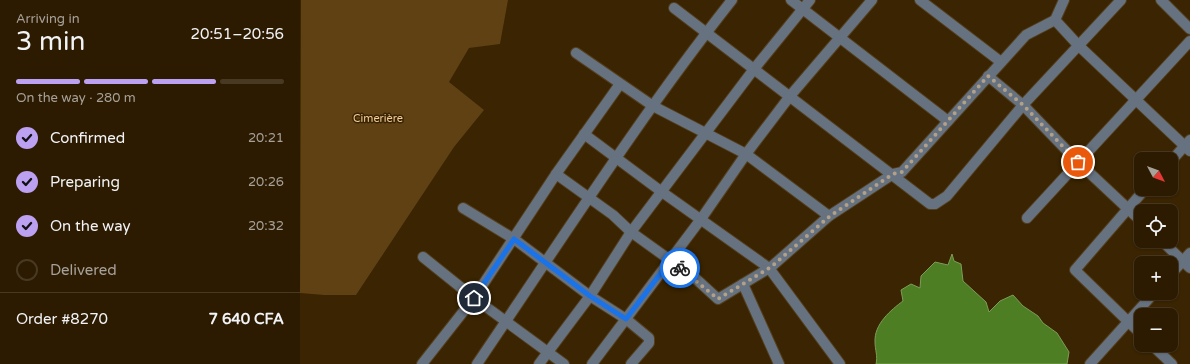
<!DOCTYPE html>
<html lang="en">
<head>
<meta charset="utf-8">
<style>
	:root { --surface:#2c1b01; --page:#382810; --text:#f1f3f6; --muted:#a6a199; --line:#483923; --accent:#bca0f2 }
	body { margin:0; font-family:"Varela Round",sans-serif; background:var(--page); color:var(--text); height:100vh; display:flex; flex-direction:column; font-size:15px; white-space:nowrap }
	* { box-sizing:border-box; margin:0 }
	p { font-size:13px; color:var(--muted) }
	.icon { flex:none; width:22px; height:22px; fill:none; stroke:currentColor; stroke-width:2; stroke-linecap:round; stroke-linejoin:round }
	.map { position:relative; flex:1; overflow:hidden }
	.details { display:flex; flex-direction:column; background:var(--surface); width:300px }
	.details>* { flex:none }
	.needle { width:26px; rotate:131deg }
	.buttons { position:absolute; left:834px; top:152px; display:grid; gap:8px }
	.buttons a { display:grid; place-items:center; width:44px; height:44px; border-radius:8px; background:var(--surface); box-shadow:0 1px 3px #0004,0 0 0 1px var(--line); font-size:20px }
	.pin { position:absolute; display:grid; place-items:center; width:34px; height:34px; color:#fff; margin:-17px; border:2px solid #fff; border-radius:50%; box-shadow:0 1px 4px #0007 }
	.courier { position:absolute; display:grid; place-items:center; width:40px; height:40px; margin:-20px; border:3px solid #1a73e8; border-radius:50%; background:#fff; color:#222; box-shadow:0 1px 5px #0007 }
	.headline em { font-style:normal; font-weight:600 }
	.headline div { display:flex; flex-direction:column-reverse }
	.headline { display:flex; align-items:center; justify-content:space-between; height:68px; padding:0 16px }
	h1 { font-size:26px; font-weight:600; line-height:30px }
	.bar { display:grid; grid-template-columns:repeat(4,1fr); gap:6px 4px; align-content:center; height:48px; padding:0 16px }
	.bar i { height:5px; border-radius:3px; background:var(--line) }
	.bar .active { background:var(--accent) }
	.bar p { grid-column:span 4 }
	.line { display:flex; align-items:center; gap:10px; padding:0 16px; border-top:1px solid var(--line) }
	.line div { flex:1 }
	ol { padding:0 16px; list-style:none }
	li { display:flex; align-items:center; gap:12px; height:44px }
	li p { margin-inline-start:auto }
	li .icon { padding:4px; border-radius:50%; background:var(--accent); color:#111; stroke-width:4 }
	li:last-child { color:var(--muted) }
	li i { width:22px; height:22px; border:2px solid var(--line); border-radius:50% }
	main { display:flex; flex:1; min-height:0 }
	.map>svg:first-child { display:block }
	.green { fill:#5f4114 }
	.water { fill:#4d7e24; stroke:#7e9c58 }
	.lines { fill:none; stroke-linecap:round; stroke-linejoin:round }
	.minor-casing { stroke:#543f1e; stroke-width:12 }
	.minor { stroke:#677280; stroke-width:10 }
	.done { stroke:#b2a088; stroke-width:4; stroke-dasharray:0 7.2 }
	.route { stroke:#1a73e8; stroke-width:5 }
	.labels { text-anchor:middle; stroke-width:3; stroke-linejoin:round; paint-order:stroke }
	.park-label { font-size:11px; fill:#f3cd9b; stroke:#3a2401 }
</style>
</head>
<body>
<main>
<section class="details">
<div class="headline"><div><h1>3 min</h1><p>Arriving in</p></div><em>20:51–20:56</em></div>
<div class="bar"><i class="active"></i><i class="active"></i><i class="active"></i><i></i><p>On the way · 280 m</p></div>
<ol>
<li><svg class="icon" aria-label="check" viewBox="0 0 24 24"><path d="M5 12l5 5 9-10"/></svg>Confirmed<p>20:21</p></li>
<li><svg class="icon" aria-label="check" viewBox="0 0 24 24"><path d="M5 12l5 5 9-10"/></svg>Preparing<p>20:26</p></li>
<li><svg class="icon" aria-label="check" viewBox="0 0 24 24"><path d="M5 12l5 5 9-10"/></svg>On the way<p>20:32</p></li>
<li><i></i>Delivered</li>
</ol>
<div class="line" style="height:52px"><div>Order #8270</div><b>7 640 CFA</b></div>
</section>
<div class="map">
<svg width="890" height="364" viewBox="0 0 890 364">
	<rect width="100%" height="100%" fill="#3a2401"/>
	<!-- green -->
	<path class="green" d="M 1,0 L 208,0 L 200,44 L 169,48 L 149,82 L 184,110 L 154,147 L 56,295 L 24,295 L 0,293 Z"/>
	<!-- water -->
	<path class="water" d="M 652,254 L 654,261 L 661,264 L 663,281 L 686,302 L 689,312 L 700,301 L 713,295 L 723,306 L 738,316 L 743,323 L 757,333 L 769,352 L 767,364 L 576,364 C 578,356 575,350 575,342 C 574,324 591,310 603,301 L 601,290 L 611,284 L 620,288 L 621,276 L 635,262 L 648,265 Z"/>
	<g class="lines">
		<defs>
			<g id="minor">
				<path d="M 491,0 L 648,121"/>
				<path d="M 620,0 L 701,62"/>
				<path d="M 861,0 L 890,29"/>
				<path d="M 374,8 L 630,204 L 635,204 L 647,196 L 723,105 L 821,0"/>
				<path d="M 755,20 L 779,46 L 890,151"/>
				<path d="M 276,53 L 353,106 L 446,154 L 529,216"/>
				<path d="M 688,76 L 723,105 L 778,162 L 841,221"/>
				<path d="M 284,134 L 362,192 L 469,268 L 540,364"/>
				<path d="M 871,161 L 890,140"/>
				<path d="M 256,174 L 313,215 L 331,232 L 395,278 L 418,299 L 471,267 L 529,216 L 593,174 L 602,172 L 726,35 L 755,20 L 764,0"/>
				<path d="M 163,208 L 214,239 L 290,296 L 326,319 L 349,338 L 349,343 L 331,364"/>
				<path d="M 727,218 L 890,41"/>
				<path d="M 862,241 L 890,268"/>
				<path d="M 123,257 L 174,298 L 264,364"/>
				<path d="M 871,274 L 890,253"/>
				<path d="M 443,284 L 479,364"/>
				<path d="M 841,334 L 775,270 L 845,189"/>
				<path d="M 852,345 L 872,364"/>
				<path d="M 122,364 L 174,298 L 256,174 L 320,84"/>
				<path d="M 177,364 C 260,242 340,116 432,0"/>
				<path d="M 239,364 L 290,296 L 331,232 L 454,69 L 510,0"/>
				<path d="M 292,364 L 401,219 L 446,154 L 490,96 L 572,0"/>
				<path d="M 790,364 L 854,293"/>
			</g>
		</defs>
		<!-- minor casing -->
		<use href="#minor" class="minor-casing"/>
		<!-- minor -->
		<use href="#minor" class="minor"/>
	</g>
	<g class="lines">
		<!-- done -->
		<path class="done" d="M 380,268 L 418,299 L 471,267 L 530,216 L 593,174 L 602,172 L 688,76 L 723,105 L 778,162"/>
		<!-- route -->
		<path class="route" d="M 174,298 L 214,239 L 290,296 L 326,319 L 370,261 L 380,268"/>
	</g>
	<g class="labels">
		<!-- park labels -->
		<g class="park-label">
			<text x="78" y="122">Cimerière</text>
		</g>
	</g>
</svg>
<div class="buttons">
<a><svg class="needle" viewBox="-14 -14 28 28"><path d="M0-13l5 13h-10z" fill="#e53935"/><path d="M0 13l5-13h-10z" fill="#a6a199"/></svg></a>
<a><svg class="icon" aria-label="locate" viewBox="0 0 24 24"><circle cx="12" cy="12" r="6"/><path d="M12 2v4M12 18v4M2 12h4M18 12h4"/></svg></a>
<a>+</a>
<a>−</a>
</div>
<div class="pin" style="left:778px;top:162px;background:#ea580c"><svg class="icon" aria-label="bag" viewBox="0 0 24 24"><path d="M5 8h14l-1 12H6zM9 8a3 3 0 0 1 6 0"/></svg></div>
<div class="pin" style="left:174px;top:298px;background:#1f2937"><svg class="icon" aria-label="home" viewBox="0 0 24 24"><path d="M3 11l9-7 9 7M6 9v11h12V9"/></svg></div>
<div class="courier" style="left:380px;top:268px"><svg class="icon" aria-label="bike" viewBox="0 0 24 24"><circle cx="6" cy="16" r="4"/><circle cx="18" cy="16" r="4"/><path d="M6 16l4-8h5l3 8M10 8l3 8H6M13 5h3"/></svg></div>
</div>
</main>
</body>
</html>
